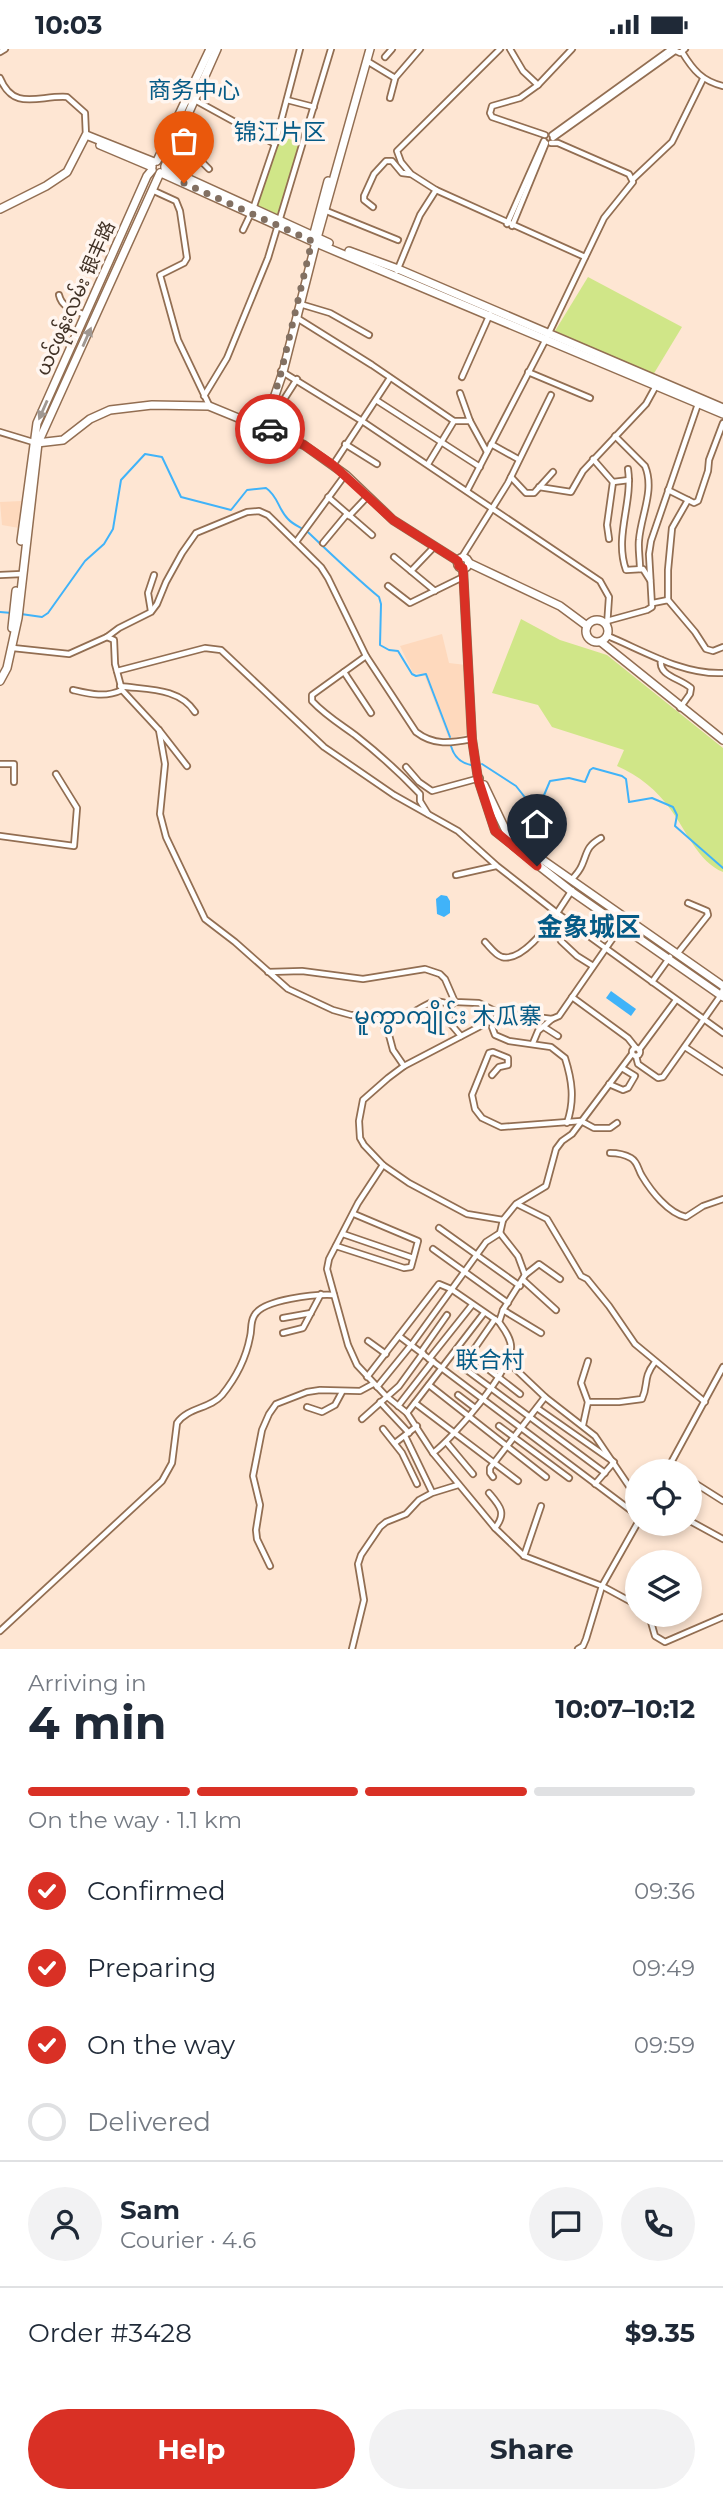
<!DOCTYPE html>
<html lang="en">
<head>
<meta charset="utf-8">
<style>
	:root { --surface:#fff; --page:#f2f2f3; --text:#1f2937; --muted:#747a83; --line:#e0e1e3; --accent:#d93025 }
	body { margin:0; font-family:Montserrat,"Noto Sans SC","Noto Sans Myanmar",sans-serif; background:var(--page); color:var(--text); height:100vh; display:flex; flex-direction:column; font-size:26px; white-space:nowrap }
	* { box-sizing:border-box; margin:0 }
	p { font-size:23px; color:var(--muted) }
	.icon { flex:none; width:38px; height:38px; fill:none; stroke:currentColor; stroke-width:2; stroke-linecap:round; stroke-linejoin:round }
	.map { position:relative; height:1600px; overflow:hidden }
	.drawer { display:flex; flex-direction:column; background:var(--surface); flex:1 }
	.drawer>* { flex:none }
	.buttons { position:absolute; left:625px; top:1410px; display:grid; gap:14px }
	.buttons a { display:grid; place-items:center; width:77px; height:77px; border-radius:50%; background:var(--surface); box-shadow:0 4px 10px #0003; font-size:35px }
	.pin { position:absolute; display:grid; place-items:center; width:60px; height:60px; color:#fff; margin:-72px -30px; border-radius:50% 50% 50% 0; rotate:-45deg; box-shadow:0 0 7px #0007 }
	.pin .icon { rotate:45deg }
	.courier { position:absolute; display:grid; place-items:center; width:70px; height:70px; margin:-35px; border:5px solid #d93025; border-radius:50%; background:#fff; color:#222; box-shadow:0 2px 9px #0007 }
	.headline em { font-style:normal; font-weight:700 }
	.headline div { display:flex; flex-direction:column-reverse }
	.headline { display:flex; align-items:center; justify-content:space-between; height:119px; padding:0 28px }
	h1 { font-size:46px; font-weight:700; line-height:52px }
	.bar { display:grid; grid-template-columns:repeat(4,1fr); gap:10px 7px; align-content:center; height:84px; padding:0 28px }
	.bar i { height:9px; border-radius:5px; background:var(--line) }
	.bar .selected { background:var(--accent) }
	.bar p { grid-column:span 4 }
	.line { display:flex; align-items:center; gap:18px; padding:0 28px; border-top:2px solid var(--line) }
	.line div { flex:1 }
	.round { display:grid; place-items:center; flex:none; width:74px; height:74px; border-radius:37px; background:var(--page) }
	ol { padding:0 28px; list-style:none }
	li { display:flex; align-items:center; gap:21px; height:77px }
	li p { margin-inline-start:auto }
	li .icon { padding:7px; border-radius:50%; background:var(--accent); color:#fff; stroke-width:4 }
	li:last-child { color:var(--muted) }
	li i { width:38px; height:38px; border:4px solid var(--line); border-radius:50% }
	.cta { display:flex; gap:14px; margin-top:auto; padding:14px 28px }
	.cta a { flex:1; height:80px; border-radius:42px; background:var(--accent); color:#fff; font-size:28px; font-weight:700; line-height:80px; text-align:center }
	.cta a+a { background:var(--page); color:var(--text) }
	.status { display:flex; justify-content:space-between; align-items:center; height:49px; padding:0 35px; background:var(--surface); direction:ltr }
	.status svg { height:19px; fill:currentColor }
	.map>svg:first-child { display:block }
	.built { fill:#fed9bd }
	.green { fill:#d0e688 }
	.water { fill:#40b3f9 }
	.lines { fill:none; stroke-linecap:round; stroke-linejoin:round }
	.stream { stroke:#40b3f9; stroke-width:2 }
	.minor-casing { stroke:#926e52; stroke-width:8 }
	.major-casing { stroke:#926e52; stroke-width:10 }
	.minor { stroke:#fff; stroke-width:4.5 }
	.major { stroke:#fff; stroke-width:7 }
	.oneway { fill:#a09892 }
	.done { stroke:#827062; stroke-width:7; stroke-dasharray:0 12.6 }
	.route { stroke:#d93025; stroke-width:9 }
	.labels { text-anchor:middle; stroke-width:7; stroke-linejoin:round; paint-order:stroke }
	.street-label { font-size:19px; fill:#403125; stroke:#fff6f0 }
	.quarter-label { font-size:23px; fill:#065b86; stroke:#fff6f0 }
	.district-label { font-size:26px; font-weight:bold; fill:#065b86; stroke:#fff6f0 }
</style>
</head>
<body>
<div class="status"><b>10:03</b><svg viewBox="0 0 49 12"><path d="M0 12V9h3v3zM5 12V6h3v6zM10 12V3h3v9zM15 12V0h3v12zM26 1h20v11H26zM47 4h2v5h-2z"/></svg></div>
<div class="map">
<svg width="723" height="1600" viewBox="0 0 723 1600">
	<rect width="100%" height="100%" fill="#fee6d3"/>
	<!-- built -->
	<g class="built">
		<path d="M 22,452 L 19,479 L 2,476 L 0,453 Z"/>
		<path d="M 442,585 L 449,614 L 466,616 L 469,685 L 449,690 L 424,625 L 413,624 L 400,597 Z"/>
	</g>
	<!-- green -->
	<g class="green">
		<path d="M 281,88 L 301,93 L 280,169 L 257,157 Z"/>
		<path d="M 588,228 L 682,278 L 653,326 L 555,282 Z"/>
		<path d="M 521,570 L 560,591 L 607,606 L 723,699 L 723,823 C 698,813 686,781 671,761 C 658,742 638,726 617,717 L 624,701 L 552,678 L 538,656 L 492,644 Z"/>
	</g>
	<!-- water -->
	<g class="water">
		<path d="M 441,846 L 447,847 L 450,852 L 450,864 L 444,868 L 437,865 L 436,850 Z"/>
		<path d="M 611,942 L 636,960 L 631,967 L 606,949 Z"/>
	</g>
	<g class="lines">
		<!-- stream -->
		<g class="stream">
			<path d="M 0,563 L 12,564"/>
			<path d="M 21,565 L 42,568 L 48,564 L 85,512 L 104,495 L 113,480 L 121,431 L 145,405 L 162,408 L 181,448 L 231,461 L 247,441 L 266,439 C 278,447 278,460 288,470 C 294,477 304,479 310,485 C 332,506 355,528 379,548 L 381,555 L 380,596 L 389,601 L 398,602 L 412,625 L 416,627 L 426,625 L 450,688"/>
			<path d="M 451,697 C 454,708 461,714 471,716"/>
			<path d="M 482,715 L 516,737 L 531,756 L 539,758 L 550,732 L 569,729 L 585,733 L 590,721 L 593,719 L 622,727 L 626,730 L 629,753 L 652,749 L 673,758 L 677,766 L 675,777 L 723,819"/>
		</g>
		<defs>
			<g id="minor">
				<path d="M 500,0 L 397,102 L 401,113 L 411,125 L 436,141 L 585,208"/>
				<path d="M 510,0 L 523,22 L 538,36 L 572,0"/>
				<path d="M 674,1 L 680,4 L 685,0"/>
				<path d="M 0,3 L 5,0"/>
				<path d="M 682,3 C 693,21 702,32 723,37"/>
				<path d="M 385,8 L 392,0"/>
				<path d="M 367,12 L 395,29 L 420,0"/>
				<path d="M 0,29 C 14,63 39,46 67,48 L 85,64 L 86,87"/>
				<path d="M 538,36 L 520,49 L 492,57 L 490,64 L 492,68 L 545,86"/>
				<path d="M 390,49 L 395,30"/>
				<path d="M 193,50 L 275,95"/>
				<path d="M 287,51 L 314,58"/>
				<path d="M 552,86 L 671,0"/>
				<path d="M 553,89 L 675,2"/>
				<path d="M 174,97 L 194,105 L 209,120"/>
				<path d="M 633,130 L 672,93 L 703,30"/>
				<path d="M 152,141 L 176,152 L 180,162 L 187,209 L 184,214 L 160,226 L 178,291 L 209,356"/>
				<path d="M 373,158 L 364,151 L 364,147 L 374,125 L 386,112 L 392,112 L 402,124 L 410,125"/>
				<path d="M 324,161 L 398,191"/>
				<path d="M 507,175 L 544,92"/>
				<path d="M 512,177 L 546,94"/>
				<path d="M 243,181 L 253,160 L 275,95 L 300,0"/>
				<path d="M 397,222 L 420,166 L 436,141"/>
				<path d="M 59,246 C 62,259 74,261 85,266"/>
				<path d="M 300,255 L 330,264 L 369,286"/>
				<path d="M 297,269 L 372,316 L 454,372 L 470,372"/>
				<path d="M 281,322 L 362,372 L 600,532 L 609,548 L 607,577"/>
				<path d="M 528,323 L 590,349"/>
				<path d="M 462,328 L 490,265"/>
				<path d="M 460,344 L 470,372 L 487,403"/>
				<path d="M 204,347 L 227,309 L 268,209 L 331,0"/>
				<path d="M 376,351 L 480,418"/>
				<path d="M 272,354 L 281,355 L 297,330"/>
				<path d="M 0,383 L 33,393"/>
				<path d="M 615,387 L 645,417 C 655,441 641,466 639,491 C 638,500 640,510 640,520"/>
				<path d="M 345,395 L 377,415"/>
				<path d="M 491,395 L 518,410"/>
				<path d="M 593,410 L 613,433 L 607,476 L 609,490"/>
				<path d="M 428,415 L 454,372"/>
				<path d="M 333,416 L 390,329"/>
				<path d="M 628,420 C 633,454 614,487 626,521 L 643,520 L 650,531"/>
				<path d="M 511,428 L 526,444 L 534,444 L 553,423"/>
				<path d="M 613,433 L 629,431"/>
				<path d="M 539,438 L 571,443 L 583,422 L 646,355 L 657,335"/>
				<path d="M 668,441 L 694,454 L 698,452 L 708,422 L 709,411 L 723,374"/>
				<path d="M 467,442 L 546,290 L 604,169 L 633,133 L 629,125 L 558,94 L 551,94"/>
				<path d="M 328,448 L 372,486"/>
				<path d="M 349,467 L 367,448"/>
				<path d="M 296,493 L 345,426"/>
				<path d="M 323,494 L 347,465"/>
				<path d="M 394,508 L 435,542"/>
				<path d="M 462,508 L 508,434 L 551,346"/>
				<path d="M 411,522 L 434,498"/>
				<path d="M 0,526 L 22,525"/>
				<path d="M 388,537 L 410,554 L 463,528"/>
				<path d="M 668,551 L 668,521 L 672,479 L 688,451"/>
				<path d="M 653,554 L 668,551 L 695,583 L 706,600 L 713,602 L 723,598"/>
				<path d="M 151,562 L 148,544 L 154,526"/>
				<path d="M 607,572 L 647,561 L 652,558 L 649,505 L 651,492 L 698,355"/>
				<path d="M 608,587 C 644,602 683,626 723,624"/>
				<path d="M 107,588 L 114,591 L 115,615 L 122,641 L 159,681 L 187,717"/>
				<path d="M 13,599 L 69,605 L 107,588 L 119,579 L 151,563 L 157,555 L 166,533 L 182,504 L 196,484 L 247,463 L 259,462 L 268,466 L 321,518 L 328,529 L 366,607 L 416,683 C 434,697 451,694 472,690"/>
				<path d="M 366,607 L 312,646 L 312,652 C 325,666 340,675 355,686 C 378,704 400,724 420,745 L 420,752 L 428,765"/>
				<path d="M 661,611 C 658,627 680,629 691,639 L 690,645 L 680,659"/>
				<path d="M 117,622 L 205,599 L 221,601 L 324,698 L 394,746 L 458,782 L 497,817 L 557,864 L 572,841"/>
				<path d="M 344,623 L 371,664"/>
				<path d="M 120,637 C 146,641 179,638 195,663"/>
				<path d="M 73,641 C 90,645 105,649 122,641"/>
				<path d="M 159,681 L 165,715 L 160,765 L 166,788 L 205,870 L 235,893 L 288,940 L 333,961 L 351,966 L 371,966 L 381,973 L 389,986 L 393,1001 L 404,1017"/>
				<path d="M 0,715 L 14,715 L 14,733"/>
				<path d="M 406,718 L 419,733 L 432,742 L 480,729"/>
				<path d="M 0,787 L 74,797 L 77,759 L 56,725"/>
				<path d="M 456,826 L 496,817"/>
				<path d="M 571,831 C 575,827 580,821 582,816 C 588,802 586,798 601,789"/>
				<path d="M 561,892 L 577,907 L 593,917"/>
				<path d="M 485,893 C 490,898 495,906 502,908 C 522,913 547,878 557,864 L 723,984"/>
				<path d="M 677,905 L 708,866 L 707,862 L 688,854"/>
				<path d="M 268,923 L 302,922 L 363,930 L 425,920 L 440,925 L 445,930 L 455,953 L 479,954 L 497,963"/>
				<path d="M 652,933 L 670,908"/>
				<path d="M 572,948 L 628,989 L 636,999"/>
				<path d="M 455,953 L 451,956 L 449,973 L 461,987"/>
				<path d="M 417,961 C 431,953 435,949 451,956"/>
				<path d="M 495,970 L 492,978 L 495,986 L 509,992 L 551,998 L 565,1009 C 572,1031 575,1051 567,1074"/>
				<path d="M 544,978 L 558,987"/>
				<path d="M 533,994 L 538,982 L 552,970"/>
				<path d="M 685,998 L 723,1023"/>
				<circle cx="636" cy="1003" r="4"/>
				<path d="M 639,1001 L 676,951"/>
				<path d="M 636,1007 L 638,1015 L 658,1029 L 663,1028 L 721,946 L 723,940"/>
				<path d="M 492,1026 L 499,1018 L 508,1016 L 508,1009 L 493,1003 L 489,1004 L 472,1046 L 475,1060 L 482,1069 L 501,1078 L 581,1072 L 594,1079 L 610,1079 L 617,1074"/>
				<path d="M 609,1035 L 623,1041 L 628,1039 L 635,1027 L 622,1019"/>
				<path d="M 610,1104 C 618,1104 624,1105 631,1109 C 638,1113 638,1121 642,1127 C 651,1142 668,1164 686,1168 L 703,1157 L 723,1150"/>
				<path d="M 383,1116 L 358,1154 L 329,1210 L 327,1220 L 348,1296 L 357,1316 L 386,1347 L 407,1364 L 433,1404 L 495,1479 L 524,1507 L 602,1537 L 637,1556"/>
				<path d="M 517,1155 L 547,1170 L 581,1227 L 587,1230 L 609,1257 L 635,1295 L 705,1353"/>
				<path d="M 503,1171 L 467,1165 L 409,1134 L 383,1116 L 364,1096 L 360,1089 L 359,1072 L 363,1051 L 388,1029 L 404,1017 L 496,969 L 497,963 L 552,970 L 559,967 L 622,876"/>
				<path d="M 439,1179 L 520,1237"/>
				<path d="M 343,1185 L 413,1209"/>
				<path d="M 336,1197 L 404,1219 L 411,1218 L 418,1192 L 354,1165"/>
				<path d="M 433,1200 L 508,1254"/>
				<path d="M 525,1226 L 539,1215 L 560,1230"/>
				<path d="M 523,1231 L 556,1261"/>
				<path d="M 503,1261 L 541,1284"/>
				<path d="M 283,1269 L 311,1264"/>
				<path d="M 495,1270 L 470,1306 L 520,1345"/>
				<path d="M 283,1284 L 303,1279 L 321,1245"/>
				<path d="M 399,1287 L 637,1466"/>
				<path d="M 368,1292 L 386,1305"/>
				<path d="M 421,1303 L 447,1266"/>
				<path d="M 429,1310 L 472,1256"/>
				<path d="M 508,1313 L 545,1348 L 595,1387 L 637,1449"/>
				<path d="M 460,1316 L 605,1424"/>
				<path d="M 367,1328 L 439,1235 L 451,1240 L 499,1273"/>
				<path d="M 429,1336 L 546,1428"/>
				<path d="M 377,1338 L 412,1295 L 486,1193 L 500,1184 L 503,1171 L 516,1155 L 546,1137 L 556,1100 L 562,1092 L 572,1085 L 632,1005"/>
				<path d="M 458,1346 L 475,1359"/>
				<path d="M 380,1353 L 409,1384"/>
				<path d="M 588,1353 L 619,1353 L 642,1350 C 649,1335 642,1330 655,1313"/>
				<path d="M 415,1354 L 518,1432"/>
				<path d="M 398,1357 L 433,1312"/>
				<path d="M 307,1358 L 322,1363 L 335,1356 L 342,1343"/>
				<path d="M 537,1359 L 614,1413 L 595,1435"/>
				<path d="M 407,1364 L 484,1264"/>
				<path d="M 362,1370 L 399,1337 L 423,1304"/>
				<path d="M 583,1376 L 588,1353 L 581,1334 L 588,1312"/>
				<path d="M 499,1377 L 569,1429"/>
				<path d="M 383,1380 L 402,1404 L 417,1435"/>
				<path d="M 405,1387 L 432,1443"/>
				<path d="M 395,1394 L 417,1377"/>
				<path d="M 447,1394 L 473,1425"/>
				<path d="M 433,1404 C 453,1389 511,1322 511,1298 C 511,1289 504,1280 499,1273 L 503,1261 L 525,1226 L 518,1207 L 500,1184"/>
				<path d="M 669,1418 L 677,1423"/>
				<path d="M 666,1423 L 723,1318"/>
				<path d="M 493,1428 L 490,1424 L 490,1419 L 545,1348"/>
				<path d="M 690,1431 L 723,1452"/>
				<path d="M 489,1444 C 500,1457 507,1464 495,1479"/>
				<path d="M 690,1472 L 723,1490"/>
				<path d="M 524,1507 L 541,1457"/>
				<path d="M 270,1517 L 257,1490 L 256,1481 L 260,1456 L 253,1427 L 262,1381 L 269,1365 L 276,1355 L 307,1343 L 320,1341 L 360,1342 L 373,1335"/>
				<path d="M 649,1566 L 655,1587 L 665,1593 L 723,1568"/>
				<path d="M 0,1582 L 162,1432 L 172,1414 L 177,1374 C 188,1358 210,1360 222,1346 C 235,1330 246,1309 250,1288 C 252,1281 250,1274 254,1267 C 262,1250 317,1245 334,1246"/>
				<path d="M 352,1600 L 364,1551 L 358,1515 L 361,1506 L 380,1478 L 386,1473 L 406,1465 L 419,1451 L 432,1444 L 458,1436"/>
				<path d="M 578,1600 L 583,1597 L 586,1590 L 602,1537 L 637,1475"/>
			</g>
			<g id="major">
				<path d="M 100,96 L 152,118"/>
				<path d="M 157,112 L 210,0"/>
				<path d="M 165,117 L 217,0"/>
				<path d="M 165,119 L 329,194"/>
				<path d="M 161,124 L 316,194 L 723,365"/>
				<path d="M 0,160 L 46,137 L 67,123 L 86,86 L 154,113"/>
				<path d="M 313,188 L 328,132"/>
				<path d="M 349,202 L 398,220 L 723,359"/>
				<path d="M 264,378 L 283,323 L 317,189 L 370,0"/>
				<path d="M 37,394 L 63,391 L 90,370 L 110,361 L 152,356 L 209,357 L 304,396 L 346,426 L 393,471 L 458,512"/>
				<path d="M 21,492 L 37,374 L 147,127 L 152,121"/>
				<circle cx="463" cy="514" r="5.5"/>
				<path d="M 469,514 L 560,557 L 587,577"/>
				<path d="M 463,519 L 472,690 L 478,730 L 495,782 L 571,842 L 723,948"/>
				<circle cx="597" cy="582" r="11"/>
				<path d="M 12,579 L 16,542"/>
				<path d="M 601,593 L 723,691"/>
				<path d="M 0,632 L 7,619 L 18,569 L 38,394 L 160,124"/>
				<path d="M 484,736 L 506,782 L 540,809 L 723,937"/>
			</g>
		</defs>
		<!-- minor casing -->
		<use href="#minor" class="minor-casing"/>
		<!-- major casing -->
		<use href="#major" class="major-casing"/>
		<!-- minor -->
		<use href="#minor" class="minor"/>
		<!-- major -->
		<use href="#major" class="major"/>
	</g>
	<!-- one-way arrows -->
	<defs><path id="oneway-solid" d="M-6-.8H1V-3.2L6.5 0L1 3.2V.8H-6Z" transform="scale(1.75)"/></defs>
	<g class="oneway">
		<use href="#oneway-solid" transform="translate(87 288) rotate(-66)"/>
		<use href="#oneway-solid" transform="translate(43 361) rotate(114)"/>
	</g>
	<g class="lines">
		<!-- done -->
		<path class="done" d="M 184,134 L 312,192 L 280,328 L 264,378 L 270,380"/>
		<!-- route -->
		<path class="route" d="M 270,380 L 304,396 L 333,416 L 393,471 L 458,512 L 459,517 L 463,519 L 472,690 L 478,730 L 495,782 L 537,817"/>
	</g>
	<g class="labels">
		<!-- street labels -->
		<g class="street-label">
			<text transform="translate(75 249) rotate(-66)" y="7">ယင်ဖုန်းလမ်း 银丰路</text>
		</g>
		<!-- quarter labels -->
		<g class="quarter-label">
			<text x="194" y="49">商务中心</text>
			<text x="280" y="91">锦江片区</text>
			<text x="448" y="975">မူကွာကျိုင်း 木瓜寨</text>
			<text x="490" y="1319">联合村</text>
		</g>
		<!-- district labels -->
		<g class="district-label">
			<text x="589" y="887">金象城区</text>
		</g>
	</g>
</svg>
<div class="buttons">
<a><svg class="icon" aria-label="locate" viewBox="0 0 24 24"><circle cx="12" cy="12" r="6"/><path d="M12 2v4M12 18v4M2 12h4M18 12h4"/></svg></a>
<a><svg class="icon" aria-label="layers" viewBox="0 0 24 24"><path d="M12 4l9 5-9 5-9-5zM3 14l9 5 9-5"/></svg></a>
</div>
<div class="pin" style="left:184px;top:134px;background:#ea580c"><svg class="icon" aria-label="bag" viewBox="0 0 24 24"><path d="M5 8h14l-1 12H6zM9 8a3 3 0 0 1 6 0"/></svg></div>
<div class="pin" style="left:537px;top:817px;background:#1f2937"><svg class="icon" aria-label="home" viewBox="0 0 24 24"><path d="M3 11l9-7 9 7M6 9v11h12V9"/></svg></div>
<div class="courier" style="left:270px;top:380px"><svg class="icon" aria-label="car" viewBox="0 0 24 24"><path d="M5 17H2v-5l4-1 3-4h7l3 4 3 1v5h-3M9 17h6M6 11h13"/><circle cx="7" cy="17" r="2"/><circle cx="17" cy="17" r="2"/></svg></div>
</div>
<section class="drawer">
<div class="headline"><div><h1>4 min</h1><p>Arriving in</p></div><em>10:07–10:12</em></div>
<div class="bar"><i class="selected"></i><i class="selected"></i><i class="selected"></i><i></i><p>On the way · 1.1 km</p></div>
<ol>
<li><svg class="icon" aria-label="check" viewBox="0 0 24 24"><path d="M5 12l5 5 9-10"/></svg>Confirmed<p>09:36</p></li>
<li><svg class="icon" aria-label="check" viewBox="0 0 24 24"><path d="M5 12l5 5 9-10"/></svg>Preparing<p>09:49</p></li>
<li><svg class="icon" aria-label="check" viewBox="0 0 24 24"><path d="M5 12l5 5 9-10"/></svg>On the way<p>09:59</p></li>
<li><i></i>Delivered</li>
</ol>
<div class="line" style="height:126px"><a class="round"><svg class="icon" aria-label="person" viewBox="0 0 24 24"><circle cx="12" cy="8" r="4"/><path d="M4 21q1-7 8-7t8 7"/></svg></a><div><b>Sam</b><p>Courier · 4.6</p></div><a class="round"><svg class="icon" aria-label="chat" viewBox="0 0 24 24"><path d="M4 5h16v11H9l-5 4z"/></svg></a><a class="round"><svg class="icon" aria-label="phone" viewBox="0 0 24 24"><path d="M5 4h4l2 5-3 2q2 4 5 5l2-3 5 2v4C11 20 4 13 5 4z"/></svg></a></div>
<div class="line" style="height:91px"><div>Order #3428</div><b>$9.35</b></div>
<div class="cta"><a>Help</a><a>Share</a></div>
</section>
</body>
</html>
